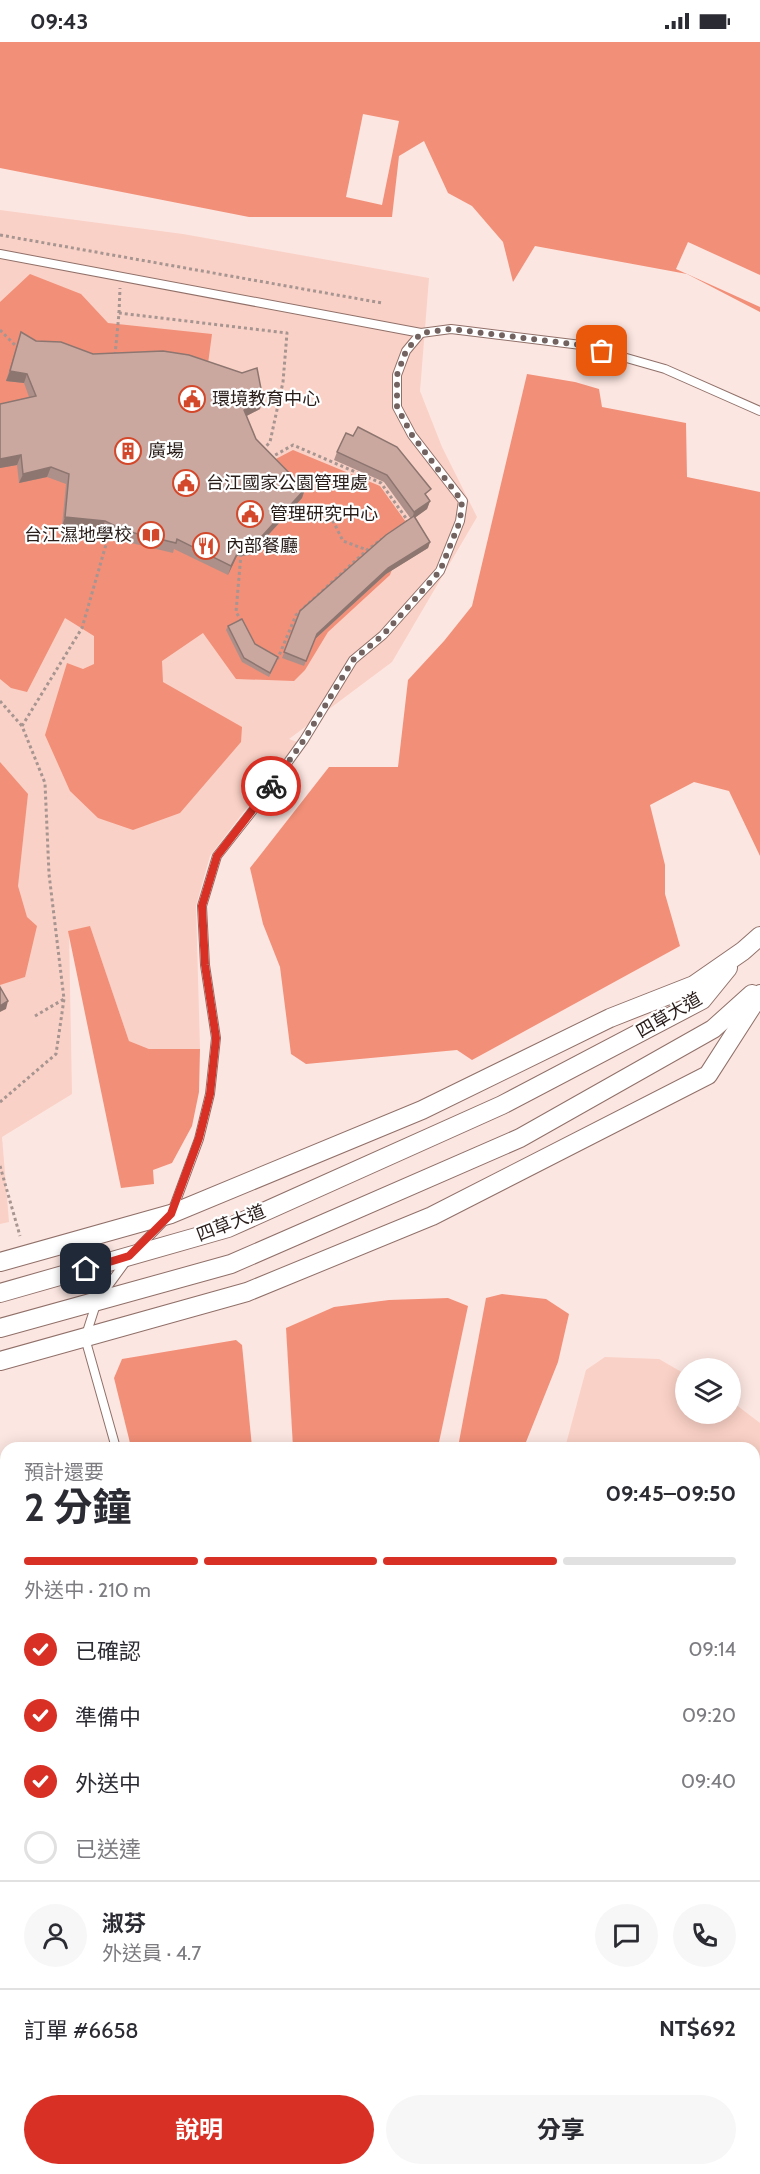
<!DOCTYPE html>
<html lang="zh-TW">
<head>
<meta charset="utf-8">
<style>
	:root { --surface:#fff; --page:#f7f7f7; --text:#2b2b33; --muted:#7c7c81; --line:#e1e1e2; --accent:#d93025 }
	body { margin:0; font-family:Cabin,"Noto Sans TC",sans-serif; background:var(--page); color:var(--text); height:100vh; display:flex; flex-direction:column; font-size:22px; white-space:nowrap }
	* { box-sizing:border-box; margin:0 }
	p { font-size:20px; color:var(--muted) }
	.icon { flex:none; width:33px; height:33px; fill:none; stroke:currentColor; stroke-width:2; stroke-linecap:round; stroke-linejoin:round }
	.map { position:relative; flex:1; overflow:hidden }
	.drawer { position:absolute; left:0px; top:1400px; width:760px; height:734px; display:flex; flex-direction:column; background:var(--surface); border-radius:18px 18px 0 0; box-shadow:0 3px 15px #0003 }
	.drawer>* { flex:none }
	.controls { position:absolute; left:675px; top:1316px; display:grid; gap:12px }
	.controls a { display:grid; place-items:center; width:66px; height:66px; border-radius:50%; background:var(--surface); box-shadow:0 3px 15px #0003; font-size:30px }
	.pin { position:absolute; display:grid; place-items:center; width:51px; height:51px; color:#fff; margin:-26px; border-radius:12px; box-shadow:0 3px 9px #0006 }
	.courier { position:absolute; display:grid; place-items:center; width:60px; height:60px; margin:-30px; border:4px solid #d93025; border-radius:50%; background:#fff; color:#222; box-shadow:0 2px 8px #0007 }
	.head em { font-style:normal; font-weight:700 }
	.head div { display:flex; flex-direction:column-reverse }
	.head { display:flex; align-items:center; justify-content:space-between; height:102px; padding:0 24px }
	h1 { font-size:39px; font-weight:700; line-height:45px }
	.bar { display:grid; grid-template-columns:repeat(4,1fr); gap:9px 6px; align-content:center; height:72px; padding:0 24px }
	.bar i { height:8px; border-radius:4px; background:var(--line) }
	.bar .selected { background:var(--accent) }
	.bar p { grid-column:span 4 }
	.line { display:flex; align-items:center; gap:15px; padding:0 24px; border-top:2px solid var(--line) }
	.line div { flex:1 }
	.round { display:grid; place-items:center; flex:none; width:63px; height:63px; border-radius:32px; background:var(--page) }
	ol { padding:0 24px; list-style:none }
	li { display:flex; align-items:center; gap:18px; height:66px }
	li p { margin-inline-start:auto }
	li .icon { padding:6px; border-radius:50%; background:var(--accent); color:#fff; stroke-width:4 }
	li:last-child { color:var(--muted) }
	li i { width:33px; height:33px; border:3px solid var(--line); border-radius:50% }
	.primary-button { display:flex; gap:12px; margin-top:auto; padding:12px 24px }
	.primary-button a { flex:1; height:69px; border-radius:36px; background:var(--accent); color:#fff; font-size:24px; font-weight:700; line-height:69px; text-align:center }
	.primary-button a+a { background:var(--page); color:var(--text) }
	.status { display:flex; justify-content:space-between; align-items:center; height:42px; padding:0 30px; background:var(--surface); direction:ltr }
	.status svg { height:16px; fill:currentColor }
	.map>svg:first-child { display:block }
	.green { fill:#fad1c6 }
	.water { fill:#f28f78 }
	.pier { fill:#fce6e1 }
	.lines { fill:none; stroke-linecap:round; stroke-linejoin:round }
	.service-casing { stroke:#907069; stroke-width:10 }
	.tertiary-casing { stroke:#907069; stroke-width:20 }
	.path { stroke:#a79591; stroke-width:3; stroke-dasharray:3 3; stroke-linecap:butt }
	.service { stroke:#fff; stroke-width:8 }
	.tertiary { stroke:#fff; stroke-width:18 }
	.wall { fill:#ae908a }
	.shaded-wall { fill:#8d7670 }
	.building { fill:#caa8a0; stroke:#8d7670; stroke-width:1.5 }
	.done { stroke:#736360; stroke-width:6; stroke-dasharray:0 10.8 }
	.route { stroke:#d93025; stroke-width:8 }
	.labels { text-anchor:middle; stroke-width:4.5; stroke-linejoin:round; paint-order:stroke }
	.poi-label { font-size:18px; fill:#291d1a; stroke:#fff; text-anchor:start }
	.street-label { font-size:18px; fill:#291d1a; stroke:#fff }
</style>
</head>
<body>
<div class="status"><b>09:43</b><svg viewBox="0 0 49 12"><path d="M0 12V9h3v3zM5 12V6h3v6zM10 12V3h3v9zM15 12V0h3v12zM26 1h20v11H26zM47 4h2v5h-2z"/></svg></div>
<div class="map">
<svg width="760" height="2132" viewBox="0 0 760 2132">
	<rect width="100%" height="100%" fill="#fce6e1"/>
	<!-- green -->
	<g class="green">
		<path d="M 0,168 L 183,192 L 429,236 L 420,349 L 442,405 L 477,475 L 392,620 L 289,697 L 297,700 L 210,814 L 196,864 L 200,1007 L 149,1007 L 129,999 L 90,885 L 69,889 L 72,1052 L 2,1095 L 9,1180 L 0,1182 Z"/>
		<path d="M 605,1315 L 659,1317 L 685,1332 L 686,1371 L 730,1371 L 731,1359 L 760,1381 L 760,1510 L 755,1515 L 754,1406 L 565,1406 L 586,1328 Z"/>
		<path d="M 6,2071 L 6,2127 L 133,2127 L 128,2132 L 0,2132 L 0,2078 Z"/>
	</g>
	<!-- water -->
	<g class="water">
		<path d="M 0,0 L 760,0 L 760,270 L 687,232 L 535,204 L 513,240 L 503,200 L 472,164 L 448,151 L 424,99 L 399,114 L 392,175 L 249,175 L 0,126 Z"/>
		<path d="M 30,232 L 81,252 L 108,281 L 212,292 L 207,329 L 226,385 L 270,420 L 293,408 L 380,444 L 408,483 L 390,533 L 328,590 L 305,628 L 294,639 L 236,637 L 203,591 L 162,619 L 163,640 L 242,685 L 241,700 L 180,771 L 133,788 L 98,776 L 70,749 L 45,693 L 67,621 L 83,627 L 94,622 L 94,594 L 65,576 L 27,650 L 11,646 L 0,637 L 0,260 Z"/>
		<path d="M 527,332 L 575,340 L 599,347 L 602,365 L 686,381 L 687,435 L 760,450 L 760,814 L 729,749 L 694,740 L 650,763 L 665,823 L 665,852 L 680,904 L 472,1018 L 457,1008 L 306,1022 L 291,1012 L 280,925 L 263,882 L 250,826 L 329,725 L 398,725 L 408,638 L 444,599 L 472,564 Z"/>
		<path d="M 0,720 L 28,752 L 18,844 L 27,875 L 37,884 L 25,935 L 0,943 Z"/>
		<path d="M 90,884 L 129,999 L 149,1007 L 200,1007 L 199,1050 L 192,1084 L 172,1121 L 153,1128 L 154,1142 L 121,1146 L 68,889 Z"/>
		<path d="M 502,1252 L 546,1257 L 569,1272 L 558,1320 L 524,1405 L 458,1405 L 486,1256 Z"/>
		<path d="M 448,1256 L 468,1264 L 438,1405 L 293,1405 L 286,1286 L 334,1265 L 389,1258 Z"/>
		<path d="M 236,1298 L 242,1303 L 252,1405 L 131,1405 L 114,1336 L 122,1317 Z"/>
		<path d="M 0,1429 L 6,1431 L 6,1556 L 2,1561 L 0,1560 Z"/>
		<path d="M 1,1609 L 6,1611 L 6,1741 L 0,1738 Z"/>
		<path d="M 0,1762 L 6,1766 L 6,1953 L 0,1960 Z"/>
		<path d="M 760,1806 L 760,2132 L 387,2132 L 392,2127 L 754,2127 L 754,1810 Z"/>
	</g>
	<!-- pier -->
	<g class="pier">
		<path d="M 363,72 L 399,79 L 382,163 L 346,155 Z"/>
		<path d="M 688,200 L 760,233 L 760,265 L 676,227 Z"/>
	</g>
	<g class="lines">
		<defs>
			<g id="service">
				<path d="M 0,212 L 421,291"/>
				<path d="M 172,1170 L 199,1097 L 210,1052 L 216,996 L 205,923 L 202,864 L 217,814 L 254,767 L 304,698 L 353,618 L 383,593 L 440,529 L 460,479 L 463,459 L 412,393 L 397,365 L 397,333 L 406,309 L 421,291 L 451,287 L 581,303 L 665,327 L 760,369"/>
				<path d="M 137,1207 L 164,1179"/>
				<path d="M 116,1406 L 85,1296 L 97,1259 L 127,1218"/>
				<path d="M 754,1480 L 760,1474"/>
				<path d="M 0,2004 L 6,1998"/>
				<path d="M 102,2132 L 107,2127"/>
			</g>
			<g id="tertiary">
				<path d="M 0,1220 L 171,1172 L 422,1068 L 610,976 L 694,943 L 743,909 L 760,894"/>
				<path d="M 0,1251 L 228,1186 L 502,1063 L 702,958 L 728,926"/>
				<path d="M 0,1286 L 231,1222 L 520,1096 L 713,987 L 752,952"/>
				<path d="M 0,1319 L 247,1250 L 432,1174 L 708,1033 L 760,952"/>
			</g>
		</defs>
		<!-- service casing -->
		<use href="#service" class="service-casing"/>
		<!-- tertiary casing -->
		<use href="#tertiary" class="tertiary-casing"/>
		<!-- path -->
		<g class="path">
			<path d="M 0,193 L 382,261"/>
			<path d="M 119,271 L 120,246"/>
			<path d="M 0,288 L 18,306"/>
			<path d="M 115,313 L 119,271 L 287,291 L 283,340 L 270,400 L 262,409"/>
			<path d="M 270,416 L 293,403 L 381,441 L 408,479 L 406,480"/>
			<path d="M 293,464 L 326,465 L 343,499 L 367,508"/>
			<path d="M 241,512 L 236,570 L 242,580"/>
			<path d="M 276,615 L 278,616 L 296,573 L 367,508 L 382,497"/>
			<path d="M 0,659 L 22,684"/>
			<path d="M 35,974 L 64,957 L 49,832 L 45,741 L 22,684 L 82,586 L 109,492"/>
			<path d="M 0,1060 L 56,1012 L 64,957"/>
			<path d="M 0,1124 L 20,1194"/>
		</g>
		<!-- service -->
		<use href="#service" class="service"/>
		<!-- tertiary -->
		<use href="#tertiary" class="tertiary"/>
	</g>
	<!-- wall -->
	<g class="wall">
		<path d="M 21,290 L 36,299 L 93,312 L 260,367 L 246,374 L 256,397 L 305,447 L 302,456 L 250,513 L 237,514 L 228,533 L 174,507 L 173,511 L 123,499 L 101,488 L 62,484 L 66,442 L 47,435 L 19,441 L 17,423 L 0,426 L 0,362 L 29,355 L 24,341 L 6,339 Z"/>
		<path d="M 353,394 L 428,455 L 430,459 L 427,467 L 415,475 L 430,500 L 428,506 L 386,532 L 315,597 L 304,624 L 282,616 L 300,569 L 411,477 L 384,440 L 334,418 L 337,410 Z"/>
		<path d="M 228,584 L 277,619 L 269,635 L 242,620 L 226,588 Z"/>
	</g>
	<!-- shaded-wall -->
	<g class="shaded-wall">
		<path d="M 10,329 L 27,332 L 24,341 L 6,339 Z"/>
		<path d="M 263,357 L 260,367 L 241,377 L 244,368 Z"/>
		<path d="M 21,413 L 17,423 L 0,426 L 0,417 Z"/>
		<path d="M 51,425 L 47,435 L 19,441 L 23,432 Z"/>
		<path d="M 305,447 L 302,456 L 250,513 L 237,514 L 228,533 L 231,524 L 241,504 Z"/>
		<path d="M 430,459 L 427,467 L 412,478 L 414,470 Z"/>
		<path d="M 65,475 L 105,479 L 101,488 L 62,484 Z"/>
		<path d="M 430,500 L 428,506 L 386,532 L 315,597 L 304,624 L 317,592 L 388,526 Z"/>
		<path d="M 8,959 L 6,967 L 0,970 L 0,964 Z"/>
	</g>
	<!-- building -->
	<g class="building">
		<path d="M 21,290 L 36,299 L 61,300 L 93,312 L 163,309 L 189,313 L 242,331 L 257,326 L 263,357 L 244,368 L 256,397 L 305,447 L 253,504 L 241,504 L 231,524 L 177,497 L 176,501 L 126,489 L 105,479 L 65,475 L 69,432 L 51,425 L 23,432 L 21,413 L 0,417 L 0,362 L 36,354 L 27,332 L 10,329 Z"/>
		<path d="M 358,385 L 397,405 L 431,447 L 425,452 L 430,459 L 414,470 L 387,433 L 337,410 L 346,391 L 353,394 Z"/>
		<path d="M 414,474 L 430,500 L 388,526 L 317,592 L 306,619 L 284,610 L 300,569 L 386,493 Z"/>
		<path d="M 242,577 L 255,602 L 278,615 L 270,631 L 244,616 L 228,584 Z"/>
		<path d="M 0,945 L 8,959 L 0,964 Z"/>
	</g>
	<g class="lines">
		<!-- done -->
		<path class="done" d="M 271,744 L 304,698 L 353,618 L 383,593 L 440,529 L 460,479 L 462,459 L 412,393 L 397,365 L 397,333 L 406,309 L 421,291 L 451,287 L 581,303 L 602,309"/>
		<!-- route -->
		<path class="route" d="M 86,1227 L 129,1214 L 171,1172 L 199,1096 L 210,1052 L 216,996 L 205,923 L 202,864 L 217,814 L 271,744"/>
	</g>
	<!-- icons -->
	<defs>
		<symbol id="civic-ring" viewBox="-11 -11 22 22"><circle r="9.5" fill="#fff" stroke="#d3482a" stroke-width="1.5"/><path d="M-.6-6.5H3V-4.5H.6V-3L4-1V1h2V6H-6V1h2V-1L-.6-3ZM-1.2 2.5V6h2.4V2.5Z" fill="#d3482a"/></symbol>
		<symbol id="building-ring" viewBox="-11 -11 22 22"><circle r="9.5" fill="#fff" stroke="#d3482a" stroke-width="1.5"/><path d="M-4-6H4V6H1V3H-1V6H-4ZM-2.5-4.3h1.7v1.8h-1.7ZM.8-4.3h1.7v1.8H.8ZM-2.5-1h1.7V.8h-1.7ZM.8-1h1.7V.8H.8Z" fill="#d3482a"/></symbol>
		<symbol id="library-ring" viewBox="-11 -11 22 22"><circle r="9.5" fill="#fff" stroke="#d3482a" stroke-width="1.5"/><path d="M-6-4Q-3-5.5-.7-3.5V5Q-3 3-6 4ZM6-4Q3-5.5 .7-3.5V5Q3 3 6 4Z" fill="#d3482a"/></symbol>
		<symbol id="restaurant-ring" viewBox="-11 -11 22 22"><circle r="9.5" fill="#fff" stroke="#d3482a" stroke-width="1.5"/><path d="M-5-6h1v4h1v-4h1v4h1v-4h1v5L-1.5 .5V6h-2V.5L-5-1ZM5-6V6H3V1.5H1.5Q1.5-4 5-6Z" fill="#d3482a"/></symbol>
	</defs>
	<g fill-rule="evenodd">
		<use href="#civic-ring" x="177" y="342" width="30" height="30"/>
		<use href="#building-ring" x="113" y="394" width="30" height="30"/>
		<use href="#civic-ring" x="171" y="426" width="30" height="30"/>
		<use href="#civic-ring" x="235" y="457" width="30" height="30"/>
		<use href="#library-ring" x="136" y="478" width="30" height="30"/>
		<use href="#restaurant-ring" x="191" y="489" width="30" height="30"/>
	</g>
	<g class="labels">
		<!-- poi labels -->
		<g class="poi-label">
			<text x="212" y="363">環境教育中心</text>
			<text x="148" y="415">廣場</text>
			<text x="206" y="447">台江國家公園管理處</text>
			<text x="270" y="478">管理研究中心</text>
			<text x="132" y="499" text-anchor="end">台江濕地學校</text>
			<text x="226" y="510">內部餐廳</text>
		</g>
		<!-- street labels -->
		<g class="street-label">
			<text transform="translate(669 973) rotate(-30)" y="6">四草大道</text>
			<text transform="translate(231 1181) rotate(-21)" y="6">四草大道</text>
		</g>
	</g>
</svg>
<div class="controls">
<a><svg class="icon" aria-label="layers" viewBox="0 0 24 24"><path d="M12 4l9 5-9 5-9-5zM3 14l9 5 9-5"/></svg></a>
</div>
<div class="pin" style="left:602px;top:309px;background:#ea580c"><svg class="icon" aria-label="bag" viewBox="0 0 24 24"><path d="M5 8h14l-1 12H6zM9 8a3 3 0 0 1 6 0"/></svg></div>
<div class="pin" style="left:86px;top:1227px;background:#1f2937"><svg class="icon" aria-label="home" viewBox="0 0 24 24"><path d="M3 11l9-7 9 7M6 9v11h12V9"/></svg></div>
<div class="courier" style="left:271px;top:744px"><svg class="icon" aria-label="bike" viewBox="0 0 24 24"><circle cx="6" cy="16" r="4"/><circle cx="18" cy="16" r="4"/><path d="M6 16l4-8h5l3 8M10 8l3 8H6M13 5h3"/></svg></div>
<section class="drawer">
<div class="head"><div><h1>2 分鐘</h1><p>預計還要</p></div><em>09:45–09:50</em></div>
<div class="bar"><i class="selected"></i><i class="selected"></i><i class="selected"></i><i></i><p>外送中 · 210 m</p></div>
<ol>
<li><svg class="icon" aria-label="check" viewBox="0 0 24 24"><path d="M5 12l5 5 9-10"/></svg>已確認<p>09:14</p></li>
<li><svg class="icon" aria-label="check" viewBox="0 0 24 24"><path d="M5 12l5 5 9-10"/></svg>準備中<p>09:20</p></li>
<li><svg class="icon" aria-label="check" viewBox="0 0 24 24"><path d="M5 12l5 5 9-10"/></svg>外送中<p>09:40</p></li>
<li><i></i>已送達</li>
</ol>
<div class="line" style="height:108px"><a class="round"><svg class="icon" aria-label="person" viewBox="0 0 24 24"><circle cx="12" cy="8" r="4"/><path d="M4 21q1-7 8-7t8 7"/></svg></a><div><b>淑芬</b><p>外送員 · 4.7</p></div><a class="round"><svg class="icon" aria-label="chat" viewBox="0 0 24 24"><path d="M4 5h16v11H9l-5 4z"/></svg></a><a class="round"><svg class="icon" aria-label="phone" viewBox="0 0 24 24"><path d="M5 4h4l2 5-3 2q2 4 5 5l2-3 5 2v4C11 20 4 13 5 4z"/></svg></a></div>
<div class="line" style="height:78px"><div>訂單 #6658</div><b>NT$692</b></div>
<div class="primary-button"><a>說明</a><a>分享</a></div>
</section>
</div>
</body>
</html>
